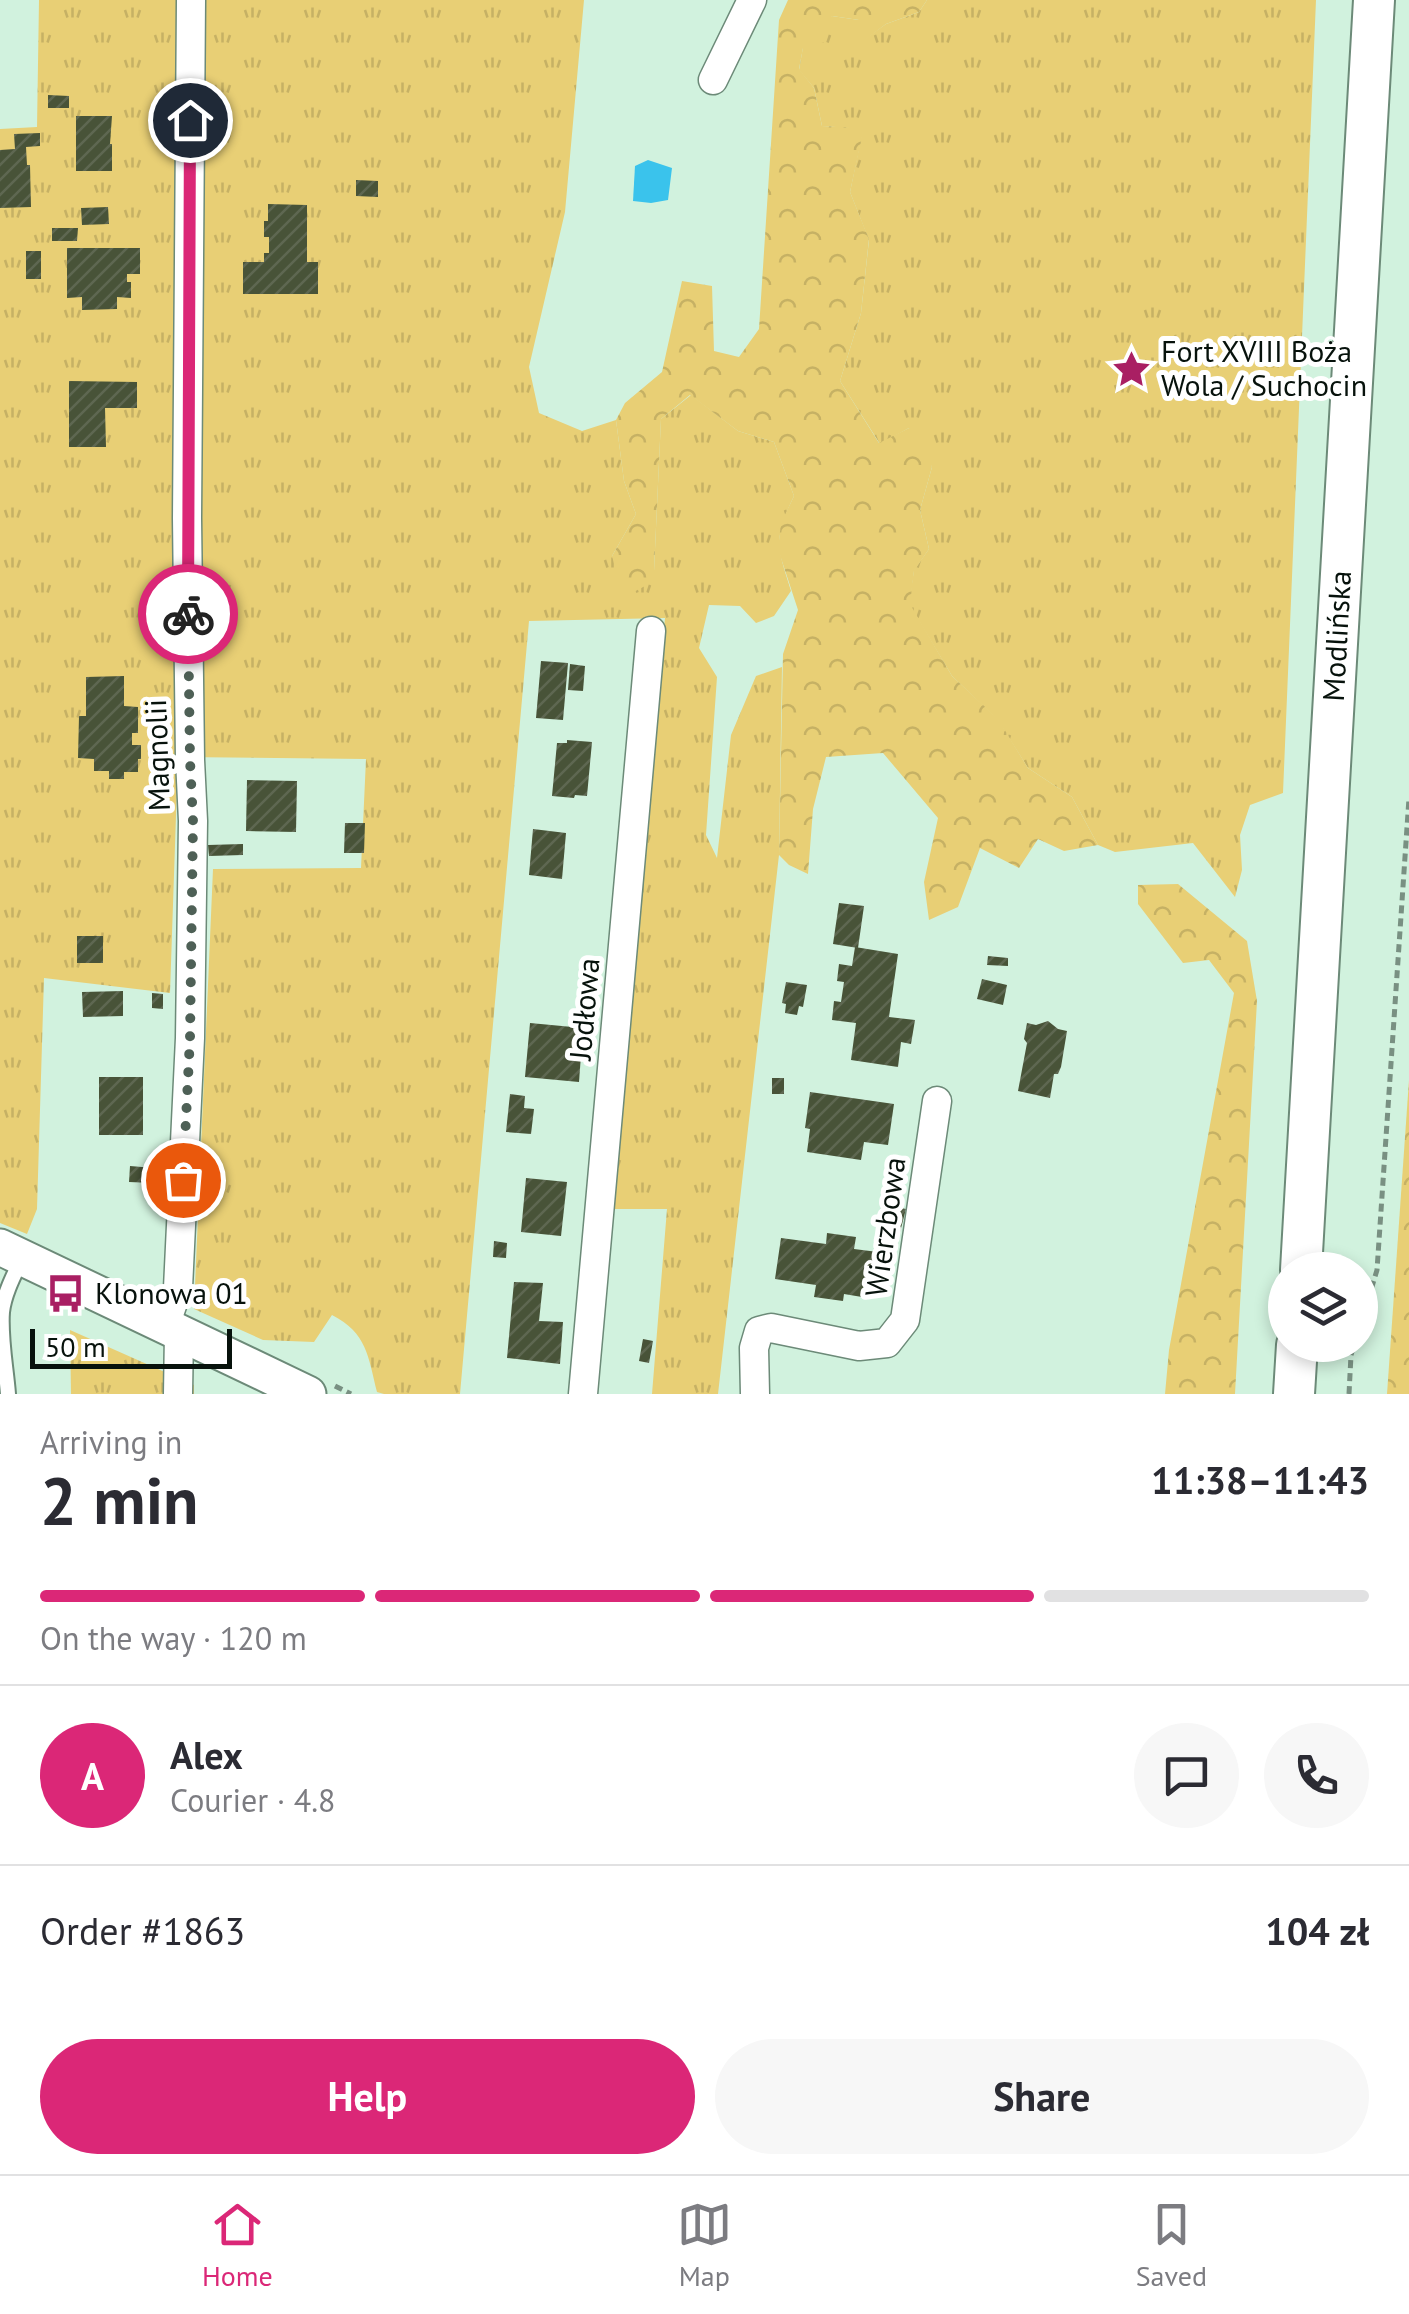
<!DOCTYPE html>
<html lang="en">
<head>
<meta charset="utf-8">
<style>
	:root { --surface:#fff; --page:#f7f7f7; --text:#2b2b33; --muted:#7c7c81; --line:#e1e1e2; --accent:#db2777 }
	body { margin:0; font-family:"PT Sans",sans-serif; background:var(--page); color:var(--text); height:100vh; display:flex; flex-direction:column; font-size:38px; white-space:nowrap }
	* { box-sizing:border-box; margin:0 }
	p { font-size:32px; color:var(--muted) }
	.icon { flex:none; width:55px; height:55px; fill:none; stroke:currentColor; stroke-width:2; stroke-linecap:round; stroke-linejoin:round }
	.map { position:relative; height:1394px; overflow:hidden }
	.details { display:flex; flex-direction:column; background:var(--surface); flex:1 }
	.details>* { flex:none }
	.fabs { position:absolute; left:1268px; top:1252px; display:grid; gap:20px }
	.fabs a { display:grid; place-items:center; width:110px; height:110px; border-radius:50%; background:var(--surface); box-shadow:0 5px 15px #0003; font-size:50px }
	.scale { position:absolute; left:30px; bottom:25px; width:202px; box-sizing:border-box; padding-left:10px; border:5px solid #07120c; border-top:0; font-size:28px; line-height:35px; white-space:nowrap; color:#07120c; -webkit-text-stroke:8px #fff; paint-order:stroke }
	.pin { position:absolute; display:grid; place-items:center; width:85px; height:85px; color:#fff; margin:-42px; border:5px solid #fff; border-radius:50%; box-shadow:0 2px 10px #0007 }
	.courier { position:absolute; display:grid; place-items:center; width:100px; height:100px; margin:-50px; border:8px solid #db2777; border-radius:50%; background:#fff; color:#222; box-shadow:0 2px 12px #0007 }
	.head em { font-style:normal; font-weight:800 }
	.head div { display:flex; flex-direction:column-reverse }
	.head { display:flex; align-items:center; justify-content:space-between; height:170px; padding:0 40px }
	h1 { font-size:65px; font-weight:800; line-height:75px }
	.bar { display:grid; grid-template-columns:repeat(4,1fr); gap:15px 10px; align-content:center; height:120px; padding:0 40px }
	.bar i { height:12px; border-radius:8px; background:var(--line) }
	.bar .selected { background:var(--accent) }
	.bar p { grid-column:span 4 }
	.line { display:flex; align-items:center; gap:25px; padding:0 40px; border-top:2px solid var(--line) }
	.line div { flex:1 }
	.round { display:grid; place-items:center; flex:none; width:105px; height:105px; border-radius:52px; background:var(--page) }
	.action { display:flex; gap:20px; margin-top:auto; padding:20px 40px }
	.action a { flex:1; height:115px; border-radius:60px; background:var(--accent); color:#fff; font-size:40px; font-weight:800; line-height:115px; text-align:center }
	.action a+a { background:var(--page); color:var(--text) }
	.dock { display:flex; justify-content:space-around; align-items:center; height:140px; border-top:2px solid var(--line); background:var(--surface); font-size:28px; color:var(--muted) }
	.dock a { display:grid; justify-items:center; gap:5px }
	.dock .selected { color:var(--accent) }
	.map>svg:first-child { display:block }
	.grass { fill:url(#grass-tufts) }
	.forest { fill:url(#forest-crowns) }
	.water { fill:#3ac3ec }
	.building { fill:url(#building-hatch) }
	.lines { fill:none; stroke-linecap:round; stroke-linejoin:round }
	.service-casing { stroke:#6c8a78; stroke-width:18 }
	.minor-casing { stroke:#6c8a78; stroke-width:31 }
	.tertiary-casing { stroke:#6c8a78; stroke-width:39 }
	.secondary-casing { stroke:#6c8a78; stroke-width:44 }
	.path { stroke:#799082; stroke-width:5; stroke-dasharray:8 5; stroke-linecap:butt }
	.service { stroke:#fff; stroke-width:14 }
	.minor { stroke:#fff; stroke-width:28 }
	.tertiary { stroke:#fff; stroke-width:35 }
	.secondary { stroke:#fff; stroke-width:40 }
	.done { stroke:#4e6056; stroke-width:10; stroke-dasharray:0 18 }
	.route { stroke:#db2777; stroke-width:12 }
	.labels { text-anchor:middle; stroke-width:10; stroke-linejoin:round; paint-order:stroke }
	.poi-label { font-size:30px; fill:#07120c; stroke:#fff; text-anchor:start }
	.street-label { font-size:30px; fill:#07120c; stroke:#fff }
</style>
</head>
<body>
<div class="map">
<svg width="1409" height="1394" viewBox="0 0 1409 1394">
	<defs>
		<pattern id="grass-tufts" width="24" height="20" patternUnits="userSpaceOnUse" patternTransform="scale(2.5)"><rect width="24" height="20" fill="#e8cf75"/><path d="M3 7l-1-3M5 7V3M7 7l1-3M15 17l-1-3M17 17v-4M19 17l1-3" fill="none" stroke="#c6b164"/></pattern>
		<pattern id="forest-crowns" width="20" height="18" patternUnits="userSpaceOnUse" patternTransform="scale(2.5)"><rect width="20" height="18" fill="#e8cf75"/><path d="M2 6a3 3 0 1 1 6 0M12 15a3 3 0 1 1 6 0" fill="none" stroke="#c6b164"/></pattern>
		<pattern id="building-hatch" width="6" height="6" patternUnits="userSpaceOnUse" patternTransform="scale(2.5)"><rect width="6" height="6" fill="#485338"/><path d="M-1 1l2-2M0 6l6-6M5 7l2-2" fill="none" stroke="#5e6751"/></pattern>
	</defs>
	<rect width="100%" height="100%" fill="#d1f2de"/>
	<!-- grass -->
	<g class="grass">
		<path d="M 39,0 L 584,0 L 565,212 L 529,367 L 539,413 L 582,431 L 616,420 L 624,481 L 636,514 L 612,556 L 654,571 L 661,419 L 691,395 L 738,431 L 774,442 L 794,496 C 773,540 777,546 791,591 L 774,616 L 756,623 L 740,606 L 709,605 L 699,648 L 717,677 L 706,835 L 717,858 L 731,735 L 756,676 L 782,667 L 779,855 L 718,1394 L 652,1394 L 667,1209 L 611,1209 L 665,618 L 529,621 L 460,1394 L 384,1394 L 377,1392 C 368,1356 367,1333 332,1315 L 314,1342 L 263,1340 L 194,1309 L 213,869 L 361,868 L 366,759 L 178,757 L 170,993 L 44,978 L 37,1209 L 27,1234 L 0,1223 L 0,129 L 37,127 Z"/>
		<path d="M 927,0 L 1316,0 L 1283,793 L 1250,805 L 1240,835 L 1242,870 L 1235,897 L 1193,843 L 1115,852 L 1098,845 L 1072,797 L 1028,768 L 997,719 L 952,676 L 909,604 L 914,570 L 929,549 L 920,510 L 932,467 L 909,428 L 880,444 L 840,381 L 861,313 L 869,240 L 850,192 L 863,129 L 822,126 L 814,88 L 799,70 L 803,47 L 832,16 L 859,20 L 865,39 L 886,24 L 919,12 Z"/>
		<path d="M 70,1330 L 194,1385 L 194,1394 L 71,1394 Z"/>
	</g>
	<!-- forest -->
	<g class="forest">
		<path d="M 788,0 L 927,0 L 919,12 L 886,24 L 865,40 L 855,35 L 859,20 L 832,16 L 825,42 L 803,48 L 799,69 L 814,88 L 822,126 L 864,128 L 850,192 L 869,239 L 861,313 L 840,381 L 879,443 L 909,428 L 920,430 L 932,467 L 920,510 L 929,549 L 914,571 L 910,604 L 952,676 L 998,719 L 1028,768 L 1072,797 L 1098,845 L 1064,851 L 1038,839 L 1019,868 L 980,848 L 958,907 L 929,920 L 924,882 L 938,818 L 883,753 L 826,757 L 813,809 L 808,874 L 789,865 L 779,855 L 783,654 L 798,610 L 778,549 L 781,523 L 794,496 L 774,442 L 738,431 L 690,395 L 661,419 L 654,571 L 645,586 L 630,594 L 618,579 L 612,556 L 636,514 L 624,481 L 616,420 L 625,403 L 662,372 L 682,281 L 712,286 L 714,351 L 739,357 L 759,329 L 779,20 Z"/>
		<path d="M 1178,884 L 1247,941 L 1257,1001 L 1235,1394 L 1165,1394 L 1169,1350 L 1234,993 L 1209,960 L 1183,963 L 1138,904 L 1138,885 Z"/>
		<path d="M 1409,1080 L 1409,1394 L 1387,1394 Z"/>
	</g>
	<!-- water -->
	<path class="water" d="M 648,160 L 672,168 L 668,200 L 651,203 L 633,201 L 635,166 Z"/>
	<!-- building -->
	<g class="building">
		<path d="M 48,95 L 69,96 L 69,108 L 48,108 Z"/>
		<path d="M 76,116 L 112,116 L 110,144 L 112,144 L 112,171 L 76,171 Z"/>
		<path d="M 40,133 L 40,146 L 26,147 L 27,165 L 30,165 L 31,207 L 0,208 L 0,150 L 15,149 L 14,134 Z"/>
		<path d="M 356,180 L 378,181 L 378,197 L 356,196 Z"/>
		<path d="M 268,204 L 307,205 L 307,262 L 318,262 L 318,294 L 243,294 L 243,262 L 264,262 L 264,253 L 269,253 L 269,237 L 264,237 L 264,221 L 268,221 Z"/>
		<path d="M 108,207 L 109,224 L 82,225 L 81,208 Z"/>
		<path d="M 52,228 L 78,228 L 77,241 L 52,241 Z"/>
		<path d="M 67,248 L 140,248 L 140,274 L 127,274 L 127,282 L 131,282 L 131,298 L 117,297 L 117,309 L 82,310 L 82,297 L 67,298 Z"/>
		<rect x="26" y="251" width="15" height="28"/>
		<path d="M 69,381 L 137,382 L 137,408 L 105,408 L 106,447 L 69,447 Z"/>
		<path d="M 541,661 L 568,663 L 563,720 L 536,718 Z"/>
		<path d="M 570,664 L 585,666 L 583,691 L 568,690 Z"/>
		<path d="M 124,676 L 124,706 L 138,707 L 138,733 L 132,733 L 132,745 L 141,745 L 141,759 L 138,759 L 138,772 L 124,772 L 124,779 L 109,779 L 109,771 L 94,771 L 94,759 L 78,758 L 79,716 L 86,716 L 86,677 Z"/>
		<path d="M 567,740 L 592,742 L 587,796 L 575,795 L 574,798 L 552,796 L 557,743 L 567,743 Z"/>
		<path d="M 247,780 L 297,781 L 296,832 L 246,831 Z"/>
		<path d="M 345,823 L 365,823 L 364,853 L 344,853 Z"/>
		<path d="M 533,829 L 566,833 L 562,879 L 529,875 Z"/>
		<path d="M 243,844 L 243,855 L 209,856 L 208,845 Z"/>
		<path d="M 839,903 L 864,906 L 858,948 L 833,944 Z"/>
		<rect x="77" y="936" width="26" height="27"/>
		<path d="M 855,947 L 898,954 L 889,1017 L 915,1020 L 911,1044 L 901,1042 L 898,1067 L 851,1060 L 856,1023 L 832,1020 L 834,1001 L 841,1002 L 844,982 L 837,981 L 839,964 L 852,966 Z"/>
		<path d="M 988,956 L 1008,958 L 1008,966 L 987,965 Z"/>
		<path d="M 982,979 L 1007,985 L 1003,1005 L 977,999 Z"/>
		<path d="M 786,982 L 807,985 L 803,1007 L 799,1006 L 797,1015 L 785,1013 L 786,1004 L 782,1003 Z"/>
		<path d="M 123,991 L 123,1016 L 83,1017 L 82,992 Z"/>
		<path d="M 152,993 L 163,994 L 163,1009 L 152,1008 Z"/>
		<path d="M 1048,1021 L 1058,1029 L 1067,1031 L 1061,1067 L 1058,1074 L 1054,1074 L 1050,1098 L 1018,1091 L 1027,1043 L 1024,1039 L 1027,1023 L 1036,1025 Z"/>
		<path d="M 530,1023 L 583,1028 L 579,1082 L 525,1077 Z"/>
		<rect x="99" y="1077" width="44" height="58"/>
		<rect x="772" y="1078" width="12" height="16"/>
		<path d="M 810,1092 L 894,1104 L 888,1145 L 864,1142 L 861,1160 L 807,1152 L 810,1129 L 805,1128 Z"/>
		<path d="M 510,1094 L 525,1096 L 524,1108 L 534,1109 L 531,1134 L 506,1132 Z"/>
		<path d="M 130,1166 L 154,1168 L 153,1183 L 129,1182 Z"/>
		<path d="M 526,1178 L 567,1182 L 561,1236 L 521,1232 Z"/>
		<path d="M 896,1207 L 906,1209 L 900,1232 L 888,1230 L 890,1218 L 894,1218 Z"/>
		<path d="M 827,1233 L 856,1237 L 854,1249 L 878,1252 L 874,1285 L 864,1283 L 862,1297 L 844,1294 L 843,1301 L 814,1297 L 816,1285 L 775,1279 L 781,1238 L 826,1244 Z"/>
		<path d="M 494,1241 L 507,1243 L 506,1258 L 493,1257 Z"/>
		<path d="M 514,1282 L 543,1283 L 539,1321 L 563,1322 L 560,1364 L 507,1358 Z"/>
		<path d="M 643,1339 L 653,1341 L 649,1363 L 639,1361 Z"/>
	</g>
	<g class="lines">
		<defs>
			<path id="service" d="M 8,1394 C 6,1368 0,1338 2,1312 C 4,1294 14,1275 22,1258"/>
			<g id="minor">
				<path d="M 713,80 L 752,0"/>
				<path d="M 165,1326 L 178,1288 L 190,1038 L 193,821 L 190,760 L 187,518 L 191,0"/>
				<path d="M 178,1394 L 179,1333"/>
				<path d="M 583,1394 L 651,631"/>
				<path d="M 755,1394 L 754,1348 L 759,1331 L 771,1328 L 859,1346 L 887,1343 L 905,1320 L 937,1101"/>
			</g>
			<path id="tertiary" d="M 0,1247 L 308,1394"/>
			<g id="secondary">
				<path id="s1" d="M 1301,1270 L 1374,0"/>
				<path d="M 1294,1394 L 1297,1345"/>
			</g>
		</defs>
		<!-- service casing -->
		<use href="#service" class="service-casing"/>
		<!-- minor casing -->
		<use href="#minor" class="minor-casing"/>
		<!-- tertiary casing -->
		<use href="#tertiary" class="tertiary-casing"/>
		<!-- secondary casing -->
		<use href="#secondary" class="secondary-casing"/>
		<!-- path -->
		<g class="path">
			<path d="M 1360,1326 L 1377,1270 L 1409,798"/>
			<path d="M 335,1386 L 351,1394"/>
			<path d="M 1349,1394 L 1351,1355 L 1354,1345"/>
		</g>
		<!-- service -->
		<use href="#service" class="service"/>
		<!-- minor -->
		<use href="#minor" class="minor"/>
		<!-- tertiary -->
		<use href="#tertiary" class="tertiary"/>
		<!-- secondary -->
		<use href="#secondary" class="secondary"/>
	</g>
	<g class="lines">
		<!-- done -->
		<path class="done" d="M 183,1180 L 190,1038 L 193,821 L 190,760 L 188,614"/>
		<!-- route -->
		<path class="route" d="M 188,614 L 190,120"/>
	</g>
	<!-- icons -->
	<defs>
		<symbol id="sight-bare" viewBox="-9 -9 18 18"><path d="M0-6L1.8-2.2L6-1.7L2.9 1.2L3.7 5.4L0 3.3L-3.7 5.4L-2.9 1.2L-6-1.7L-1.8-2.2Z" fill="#a91f63" stroke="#fff" stroke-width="2.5" paint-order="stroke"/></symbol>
		<symbol id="bus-bare" viewBox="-9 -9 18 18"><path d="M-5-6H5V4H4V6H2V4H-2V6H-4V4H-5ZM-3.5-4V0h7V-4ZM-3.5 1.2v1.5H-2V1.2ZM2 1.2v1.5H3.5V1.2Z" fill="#a91f63" stroke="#fff" stroke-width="2.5" paint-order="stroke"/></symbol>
	</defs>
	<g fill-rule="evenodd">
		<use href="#sight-bare" x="1104" y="342" width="55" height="55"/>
		<use href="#bus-bare" x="38" y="1266" width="55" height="55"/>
	</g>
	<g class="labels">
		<!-- poi labels -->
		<g class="poi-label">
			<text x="1161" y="362">Fort XVIII Boża<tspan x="1161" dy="34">Wola / Suchocin</tspan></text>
			<text x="95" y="1304">Klonowa 01</text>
		</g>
		<!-- street labels -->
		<g class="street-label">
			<text dy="10" stroke="none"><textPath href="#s1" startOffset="635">Modlińska</textPath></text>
			<text transform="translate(158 755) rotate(-92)" y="10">Magnolii</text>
			<text transform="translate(585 1009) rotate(-85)" y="10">Jodłowa</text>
			<text transform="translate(886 1227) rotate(-82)" y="10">Wierzbowa</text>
		</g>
	</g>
</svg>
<div class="fabs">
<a><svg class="icon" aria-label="layers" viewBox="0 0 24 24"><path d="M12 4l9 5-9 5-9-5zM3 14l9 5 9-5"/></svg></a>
</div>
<div class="scale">50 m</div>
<div class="pin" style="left:183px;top:1180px;background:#ea580c"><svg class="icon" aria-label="bag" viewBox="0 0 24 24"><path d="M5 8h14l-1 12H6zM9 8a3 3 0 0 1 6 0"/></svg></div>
<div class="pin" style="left:190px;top:120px;background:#1f2937"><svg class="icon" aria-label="home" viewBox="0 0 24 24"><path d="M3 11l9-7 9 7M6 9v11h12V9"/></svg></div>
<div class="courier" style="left:188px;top:614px"><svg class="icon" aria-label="bike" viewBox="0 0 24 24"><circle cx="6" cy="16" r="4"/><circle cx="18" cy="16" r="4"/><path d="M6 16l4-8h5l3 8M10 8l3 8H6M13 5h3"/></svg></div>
</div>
<section class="details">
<div class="head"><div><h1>2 min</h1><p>Arriving in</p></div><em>11:38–11:43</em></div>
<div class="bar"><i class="selected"></i><i class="selected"></i><i class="selected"></i><i></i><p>On the way · 120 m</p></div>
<div class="line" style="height:180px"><b class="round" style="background:var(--accent);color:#fff">A</b><div><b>Alex</b><p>Courier · 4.8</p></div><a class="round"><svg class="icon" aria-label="chat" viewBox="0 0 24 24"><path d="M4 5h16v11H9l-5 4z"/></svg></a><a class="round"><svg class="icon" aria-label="phone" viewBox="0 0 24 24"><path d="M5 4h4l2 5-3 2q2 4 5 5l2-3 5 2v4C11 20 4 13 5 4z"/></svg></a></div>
<div class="line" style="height:130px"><div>Order #1863</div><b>104 zł</b></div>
<div class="action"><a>Help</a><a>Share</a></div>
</section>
<nav class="dock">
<a class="selected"><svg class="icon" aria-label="home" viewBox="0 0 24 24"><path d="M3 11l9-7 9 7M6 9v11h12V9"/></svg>Home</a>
<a><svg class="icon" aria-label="map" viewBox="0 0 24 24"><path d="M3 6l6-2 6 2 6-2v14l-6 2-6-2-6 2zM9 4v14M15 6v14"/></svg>Map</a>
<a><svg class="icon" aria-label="saved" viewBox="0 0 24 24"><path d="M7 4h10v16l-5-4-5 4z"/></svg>Saved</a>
</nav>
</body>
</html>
